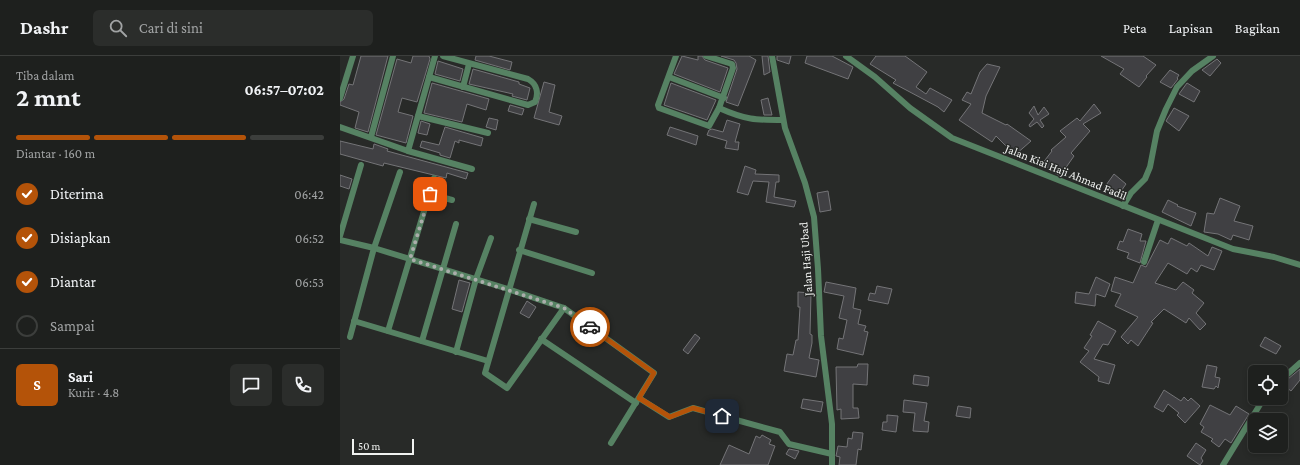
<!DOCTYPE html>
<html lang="id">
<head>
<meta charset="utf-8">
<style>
	:root { --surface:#1e201e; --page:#2b2d2b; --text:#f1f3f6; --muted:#a1a3a4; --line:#3c3e3c; --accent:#b45309 }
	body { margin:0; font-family:"Crimson Pro",serif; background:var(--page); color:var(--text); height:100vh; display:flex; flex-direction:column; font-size:15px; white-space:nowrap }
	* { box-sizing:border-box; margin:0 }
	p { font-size:13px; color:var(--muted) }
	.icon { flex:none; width:22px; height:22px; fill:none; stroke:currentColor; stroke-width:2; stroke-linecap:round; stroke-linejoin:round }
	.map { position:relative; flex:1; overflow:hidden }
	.panel { display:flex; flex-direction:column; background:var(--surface); width:340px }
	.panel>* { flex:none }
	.fabs { position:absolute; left:908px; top:309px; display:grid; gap:8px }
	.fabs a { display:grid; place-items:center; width:40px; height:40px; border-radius:6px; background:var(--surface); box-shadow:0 2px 6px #0003,0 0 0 1px var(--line); font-size:20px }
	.scale { position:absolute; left:12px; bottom:10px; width:62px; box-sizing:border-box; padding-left:4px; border:2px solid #f1f3f1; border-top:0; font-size:11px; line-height:14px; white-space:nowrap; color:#f1f3f1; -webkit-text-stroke:3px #282a28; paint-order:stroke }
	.pin { position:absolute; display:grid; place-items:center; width:34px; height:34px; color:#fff; margin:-17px; border-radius:8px; box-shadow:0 2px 6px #0006 }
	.courier { position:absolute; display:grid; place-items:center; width:40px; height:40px; margin:-20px; border:3px solid #b45309; border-radius:50%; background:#fff; color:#222; box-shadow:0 1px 5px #0007 }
	.overview em { font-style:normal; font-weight:700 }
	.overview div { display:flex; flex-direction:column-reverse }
	.overview { display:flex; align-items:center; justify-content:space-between; height:68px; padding:0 16px }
	h1 { font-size:26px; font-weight:700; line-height:30px }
	.bar { display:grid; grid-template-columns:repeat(4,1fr); gap:6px 4px; align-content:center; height:48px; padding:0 16px }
	.bar i { height:5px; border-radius:3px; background:var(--line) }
	.bar .current { background:var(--accent) }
	.bar p { grid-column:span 4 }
	.line { display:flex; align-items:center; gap:10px; padding:0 16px; border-top:1px solid var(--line) }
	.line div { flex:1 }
	.round { display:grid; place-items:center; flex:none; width:42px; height:42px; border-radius:6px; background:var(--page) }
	ol { padding:0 16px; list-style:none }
	li { display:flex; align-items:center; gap:12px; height:44px }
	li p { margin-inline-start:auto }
	li .icon { padding:4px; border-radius:50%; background:var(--accent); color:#fff; stroke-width:4 }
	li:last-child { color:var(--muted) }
	li i { width:22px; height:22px; border:2px solid var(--line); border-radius:50% }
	header { display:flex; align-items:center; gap:24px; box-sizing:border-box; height:56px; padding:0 20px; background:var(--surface); border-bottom:1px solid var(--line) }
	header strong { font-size:19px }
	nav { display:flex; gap:22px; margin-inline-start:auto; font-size:14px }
	.search { width:280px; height:36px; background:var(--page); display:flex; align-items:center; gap:10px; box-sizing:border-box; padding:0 14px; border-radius:6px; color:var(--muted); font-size:15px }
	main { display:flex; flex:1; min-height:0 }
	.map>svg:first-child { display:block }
	.building { fill:#404043; stroke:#747477 }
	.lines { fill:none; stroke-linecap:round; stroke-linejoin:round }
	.minor { stroke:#568263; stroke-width:6 }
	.done { stroke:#abadab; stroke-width:4; stroke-dasharray:0 7.2 }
	.route { stroke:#b45309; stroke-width:5 }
	.labels { text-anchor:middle; stroke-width:3; stroke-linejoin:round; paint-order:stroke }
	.street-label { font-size:12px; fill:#f1f3f1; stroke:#282a28 }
</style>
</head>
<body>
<header>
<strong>Dashr</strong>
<div class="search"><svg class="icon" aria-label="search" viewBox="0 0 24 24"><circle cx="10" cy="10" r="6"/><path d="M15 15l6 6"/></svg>Cari di sini</div>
<nav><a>Peta</a><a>Lapisan</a><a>Bagikan</a></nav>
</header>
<main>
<section class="panel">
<div class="overview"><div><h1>2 mnt</h1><p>Tiba dalam</p></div><em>06:57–07:02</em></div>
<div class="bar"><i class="current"></i><i class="current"></i><i class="current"></i><i></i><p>Diantar · 160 m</p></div>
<ol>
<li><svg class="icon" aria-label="check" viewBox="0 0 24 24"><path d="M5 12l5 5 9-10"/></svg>Diterima<p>06:42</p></li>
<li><svg class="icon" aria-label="check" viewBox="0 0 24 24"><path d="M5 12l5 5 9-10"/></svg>Disiapkan<p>06:52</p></li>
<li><svg class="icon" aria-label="check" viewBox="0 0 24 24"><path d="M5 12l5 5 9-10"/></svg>Diantar<p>06:53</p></li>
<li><i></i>Sampai</li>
</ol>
<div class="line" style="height:72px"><b class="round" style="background:var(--accent);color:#fff">S</b><div><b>Sari</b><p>Kurir · 4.8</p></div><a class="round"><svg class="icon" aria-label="chat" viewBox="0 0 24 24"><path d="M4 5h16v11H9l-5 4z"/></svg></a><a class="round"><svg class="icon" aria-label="phone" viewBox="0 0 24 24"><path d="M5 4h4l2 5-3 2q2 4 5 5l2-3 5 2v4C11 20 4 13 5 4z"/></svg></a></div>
</section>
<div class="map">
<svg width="960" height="409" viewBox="0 0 960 409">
	<rect width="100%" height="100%" fill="#282a28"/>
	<!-- building -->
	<g class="building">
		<path d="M 21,0 L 48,0 L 28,76 L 15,72 L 19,56 L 0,49 L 0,46 L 4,43 L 9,28 L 13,29 Z"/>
		<path d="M 73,0 L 89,0 L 90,3 L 77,46 L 62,42 L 58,56 L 73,60 L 66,87 L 36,79 L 57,3 L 71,7 Z"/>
		<path d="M 136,0 L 149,0 L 172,6 L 170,14 L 135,4 Z"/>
		<path d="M 342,0 L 358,4 L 358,0 L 362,0 L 365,4 L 388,12 L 380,36 L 334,18 Z"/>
		<path d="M 381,0 L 409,0 L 416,4 L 398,50 L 386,46 L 397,13 L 396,7 L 394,4 Z"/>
		<path d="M 422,0 L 428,0 L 430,16 L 424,19 Z"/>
		<path d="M 437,0 L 451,0 L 449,8 L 437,4 Z"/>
		<path d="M 467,0 L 492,0 L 513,11 L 508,23 L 465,7 Z"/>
		<path d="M 536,0 L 565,0 L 587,16 L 576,31 L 586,38 L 590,32 L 612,44 L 604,56 L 598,51 L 553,27 L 556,24 L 530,8 Z"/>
		<path d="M 761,0 L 803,0 L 816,9 L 806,20 L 807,21 L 799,31 L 780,18 L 784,13 Z"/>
		<path d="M 877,3 L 881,7 L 870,20 L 862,14 Z"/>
		<path d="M 98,5 L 123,13 L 120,25 L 95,18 Z"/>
		<path d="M 647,8 L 660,11 L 646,40 L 642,57 L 666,69 L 667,68 L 691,85 L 675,99 L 656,80 L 652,86 L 619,64 L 631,48 L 622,44 L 627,36 L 631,38 L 640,16 Z"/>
		<path d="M 133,13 L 179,26 L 179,28 L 190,32 L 187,44 L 172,40 L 173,38 L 129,28 Z"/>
		<path d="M 830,14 L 839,19 L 837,22 L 838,23 L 831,32 L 820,26 Z"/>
		<path d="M 204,26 L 215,29 L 209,56 L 222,60 L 219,69 L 194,62 Z"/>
		<path d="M 92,27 L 149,43 L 146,54 L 127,48 L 122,66 L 84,57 Z"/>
		<path d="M 331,27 L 376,44 L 367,64 L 324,49 Z"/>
		<path d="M 847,27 L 860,35 L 854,46 L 839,38 Z"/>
		<path d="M 428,42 L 432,59 L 424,59 L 421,44 Z"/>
		<path d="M 754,48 L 761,57 L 743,68 L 750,75 L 731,97 L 734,100 L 720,120 L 702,108 L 712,95 L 711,94 L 726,81 L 720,75 L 737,62 L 740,65 Z"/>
		<path d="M 170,49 L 184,53 L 182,59 L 168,55 Z"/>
		<path d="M 694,50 L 698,59 L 704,51 L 709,58 L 700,64 L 704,70 L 702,72 L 697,66 L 690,71 L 689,69 L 694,63 L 689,57 Z"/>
		<path d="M 834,52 L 849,60 L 839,75 L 826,65 Z"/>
		<path d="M 149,62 L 158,64 L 156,74 L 146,71 Z"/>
		<path d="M 387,64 L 400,68 L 395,86 L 399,86 L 398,94 L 385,92 L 387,85 L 367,79 L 369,74 L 372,73 L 383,76 Z"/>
		<path d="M 81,65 L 90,68 L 87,79 L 78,77 Z"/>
		<path d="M 105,71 L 143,82 L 141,90 L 119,84 L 119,87 L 115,85 L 110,102 L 100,99 L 100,97 L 80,91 L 82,85 L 99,89 Z"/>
		<path d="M 330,71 L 358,80 L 356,89 L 327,79 Z"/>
		<path d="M 0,85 L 33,93 L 34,88 L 48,93 L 47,95 L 128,117 L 126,123 L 107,117 L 106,122 L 44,107 L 43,110 L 0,98 Z"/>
		<path d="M 405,110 L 416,114 L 415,118 L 439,119 L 439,126 L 436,126 L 434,141 L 456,145 L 454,151 L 426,146 L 429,126 L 413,125 L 408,139 L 397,136 Z"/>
		<path d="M 774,118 L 786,128 L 777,141 L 764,132 Z"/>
		<path d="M 0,119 L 12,123 L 9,133 L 0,130 Z"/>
		<path d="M 488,135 L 491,154 L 480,156 L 477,137 Z"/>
		<path d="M 880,142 L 900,150 L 894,165 L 913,170 L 909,184 L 893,179 L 891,184 L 878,178 L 864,176 L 867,157 L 874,158 Z"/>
		<path d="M 828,144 L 838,149 L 837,150 L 856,157 L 851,170 L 822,156 Z"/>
		<path d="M 788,173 L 802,178 L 800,185 L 806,185 L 800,207 L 787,202 L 789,197 L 777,193 L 780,185 L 783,186 Z"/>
		<path d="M 831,182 L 847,190 L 849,187 L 868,200 L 872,191 L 882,195 L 874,214 L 861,209 L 857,216 L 851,212 L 847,218 L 828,207 L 815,227 L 836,234 L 843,226 L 854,234 L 852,237 L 864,247 L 856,257 L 866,268 L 860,274 L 849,262 L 846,267 L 824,253 L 811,266 L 813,267 L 798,290 L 791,284 L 788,288 L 781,281 L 798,261 L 775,250 L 781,238 L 771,235 L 775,221 L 793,227 L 801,209 L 806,211 L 820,184 L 828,188 Z"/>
		<path d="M 756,221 L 770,228 L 765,241 L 756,238 L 755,250 L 735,247 L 736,236 L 749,238 Z"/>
		<path d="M 119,224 L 130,227 L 122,256 L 112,253 Z"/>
		<path d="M 486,226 L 516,232 L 513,252 L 521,254 L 518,268 L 526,270 L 524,275 L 528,276 L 523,299 L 497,293 L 499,282 L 503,283 L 507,264 L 499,262 L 504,240 L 484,236 Z"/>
		<path d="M 537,230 L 552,233 L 548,248 L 528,244 L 530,237 L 535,238 Z"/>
		<path d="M 458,236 L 471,237 L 470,278 L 472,279 L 472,287 L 469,302 L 479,304 L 476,321 L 444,315 L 447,298 L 453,299 L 456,284 L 458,284 L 460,251 L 458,251 Z"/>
		<path d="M 187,245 L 196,251 L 189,262 L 180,257 Z"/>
		<path d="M 758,265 L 776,275 L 768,289 L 763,288 L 754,303 L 775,309 L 769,328 L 758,325 L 759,321 L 740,306 L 749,295 L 744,292 L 752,280 L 750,279 Z"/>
		<path d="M 355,278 L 360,282 L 348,298 L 343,294 Z"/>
		<path d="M 925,281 L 941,290 L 936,298 L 920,290 Z"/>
		<path d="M 518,308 L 528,308 L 527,329 L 513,328 L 513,352 L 518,352 L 519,362 L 501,363 L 501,353 L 497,354 L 496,311 L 517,311 Z"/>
		<path d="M 867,309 L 877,311 L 875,321 L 880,322 L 878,332 L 876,330 L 874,333 L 862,331 Z"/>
		<path d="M 960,313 L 960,324 L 951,335 L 942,328 Z"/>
		<path d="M 574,319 L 589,321 L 588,330 L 573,328 Z"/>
		<path d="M 824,334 L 841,345 L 844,341 L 848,345 L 851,342 L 860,350 L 845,367 L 837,359 L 839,357 L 828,348 L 823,356 L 814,351 Z"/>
		<path d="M 463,343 L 483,346 L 481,356 L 461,352 Z"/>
		<path d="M 564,344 L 587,347 L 584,365 L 589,366 L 588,376 L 573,375 L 575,357 L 563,356 Z"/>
		<path d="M 870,349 L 890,359 L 896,350 L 909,358 L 891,387 L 885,383 L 879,391 L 871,385 L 873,383 L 861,376 L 864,371 L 860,368 Z"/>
		<path d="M 618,350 L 631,352 L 630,362 L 616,360 Z"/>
		<path d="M 547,359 L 558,360 L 556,376 L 542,374 L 543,366 L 547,366 Z"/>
		<path d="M 513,376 L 523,377 L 521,394 L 518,393 L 516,409 L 499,409 L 500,401 L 496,400 L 498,390 L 507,391 L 508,382 L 512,383 Z"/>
		<path d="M 422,379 L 431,384 L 429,388 L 435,390 L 428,409 L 380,409 L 389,389 L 409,398 L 416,380 L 420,382 Z"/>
		<path d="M 856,387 L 866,394 L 861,402 L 863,405 L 860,409 L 847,400 Z"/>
		<path d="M 449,393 L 459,395 L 455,403 L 446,398 Z"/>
	</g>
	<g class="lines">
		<!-- minor -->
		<g class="minor">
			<path d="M 336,0 L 318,49 L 319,52 L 369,70 L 379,52 L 393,12 L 392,8 L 366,0"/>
			<path d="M 432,0 L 445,72 L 465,127 L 474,161 L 478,213 L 481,280 L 492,368 L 492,409"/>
			<path d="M 506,0 L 535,21 L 570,52 L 612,82 L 893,193 L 934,201 L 960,209"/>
			<path d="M 89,21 L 188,49 L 195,46 C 199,37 197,28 188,23 L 103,0"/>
			<path d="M 329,21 L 384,42"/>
			<path d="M 123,31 L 129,8"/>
			<path d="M 0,42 L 13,0"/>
			<path d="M 379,52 C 406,64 415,64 443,64"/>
			<path d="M 78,60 L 148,77"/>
			<path d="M 0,71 L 68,95 L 132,113"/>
			<path d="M 31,81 L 53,0"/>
			<path d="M 68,95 L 95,0"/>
			<path d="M 90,138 L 112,144"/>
			<path d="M 194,148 L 145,317 L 167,332 L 224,252"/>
			<path d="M 783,150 L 791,137 L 805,123 L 810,111 L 817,75 L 826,53 L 837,31 L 852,15 L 873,0"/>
			<path d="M 189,163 L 236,176"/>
			<path d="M 0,180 L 21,109"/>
			<path d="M 0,184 L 34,192 L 168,233 L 224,252 L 314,317 L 271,387"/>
			<path d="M 179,194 L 252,217"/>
			<path d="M 804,206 L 818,164"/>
			<path d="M 14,265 L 148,305"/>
			<path d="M 48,275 L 94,122"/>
			<path d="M 10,281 L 34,192 L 60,116"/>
			<path d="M 201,283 L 296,347"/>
			<path d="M 82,285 L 116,168"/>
			<path d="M 116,296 L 136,223 L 151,182"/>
			<path d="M 941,324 L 960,307"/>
			<path d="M 299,342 L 329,361 L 353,352 L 440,376 L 449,388 L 492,398"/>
			<path d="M 883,409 L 924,342"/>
		</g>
	</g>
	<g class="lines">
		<!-- done -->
		<path class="done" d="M 90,138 L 70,203 L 224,252 L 250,271"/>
		<!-- route -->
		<path class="route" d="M 250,271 L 314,317 L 299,342 L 330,361 L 353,352 L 382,360"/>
	</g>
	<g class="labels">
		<!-- street labels -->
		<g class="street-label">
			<text transform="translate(726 116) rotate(22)" y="4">Jalan Kiai Haji Ahmad Fadil</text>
			<text transform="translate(466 203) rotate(-94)" y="4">Jalan Haji Ubad</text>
		</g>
	</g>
</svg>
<div class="fabs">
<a><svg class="icon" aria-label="locate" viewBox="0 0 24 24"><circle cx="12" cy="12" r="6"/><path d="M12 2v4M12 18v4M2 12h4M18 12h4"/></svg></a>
<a><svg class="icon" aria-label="layers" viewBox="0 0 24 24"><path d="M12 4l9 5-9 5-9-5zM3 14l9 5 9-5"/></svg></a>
</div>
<div class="scale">50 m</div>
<div class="pin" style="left:90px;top:138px;background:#ea580c"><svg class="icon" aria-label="bag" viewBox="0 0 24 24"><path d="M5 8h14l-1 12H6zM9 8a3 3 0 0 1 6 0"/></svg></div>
<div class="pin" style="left:382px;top:360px;background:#1f2937"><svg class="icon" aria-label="home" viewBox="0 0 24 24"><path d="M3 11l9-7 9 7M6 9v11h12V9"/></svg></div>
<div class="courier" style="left:250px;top:271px"><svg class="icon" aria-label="car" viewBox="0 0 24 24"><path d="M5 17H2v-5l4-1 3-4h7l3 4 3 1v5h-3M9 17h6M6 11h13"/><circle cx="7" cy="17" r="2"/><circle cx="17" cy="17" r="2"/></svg></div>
</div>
</main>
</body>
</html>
